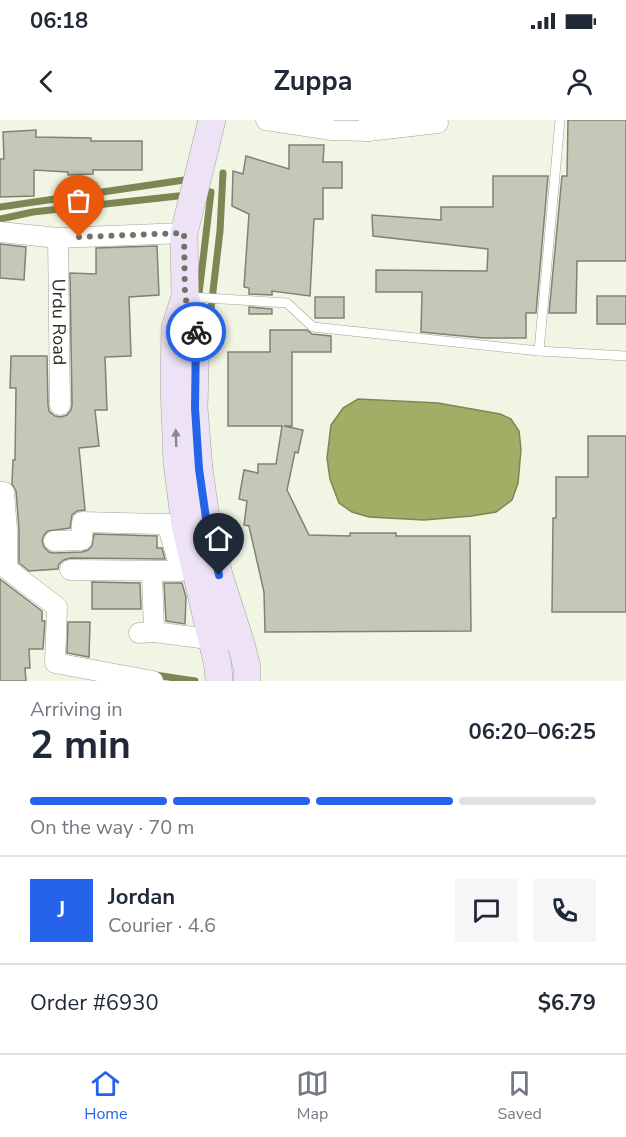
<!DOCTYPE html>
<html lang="en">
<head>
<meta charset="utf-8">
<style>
	:root { --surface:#fff; --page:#f6f6f7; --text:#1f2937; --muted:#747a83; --line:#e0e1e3; --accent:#2563eb }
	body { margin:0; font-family:"Nunito Sans",sans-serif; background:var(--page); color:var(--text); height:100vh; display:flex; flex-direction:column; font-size:22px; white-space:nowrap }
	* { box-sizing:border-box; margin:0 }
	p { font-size:20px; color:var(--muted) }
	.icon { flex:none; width:33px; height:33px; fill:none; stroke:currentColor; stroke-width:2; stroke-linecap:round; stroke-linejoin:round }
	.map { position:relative; height:561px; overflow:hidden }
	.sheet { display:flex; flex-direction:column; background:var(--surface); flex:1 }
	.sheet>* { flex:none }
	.pin { position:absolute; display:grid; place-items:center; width:51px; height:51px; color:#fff; margin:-62px -26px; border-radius:50% 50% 50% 0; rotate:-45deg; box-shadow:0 0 6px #0007 }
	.pin .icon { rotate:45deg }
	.courier { position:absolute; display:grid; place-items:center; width:60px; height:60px; margin:-30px; border:4px solid #2563eb; border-radius:50%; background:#fff; color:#222; box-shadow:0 2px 8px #0007 }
	.headline em { font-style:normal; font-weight:700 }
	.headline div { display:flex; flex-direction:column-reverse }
	.headline { display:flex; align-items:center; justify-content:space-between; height:102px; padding:0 30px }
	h1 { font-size:39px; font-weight:700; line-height:45px }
	.bar { display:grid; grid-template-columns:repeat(4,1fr); gap:9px 6px; align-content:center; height:72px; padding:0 30px }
	.bar i { height:8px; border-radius:4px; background:var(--line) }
	.bar .current { background:var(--accent) }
	.bar p { grid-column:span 4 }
	.line { display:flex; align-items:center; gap:15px; padding:0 30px; border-top:2px solid var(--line) }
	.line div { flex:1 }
	.round { display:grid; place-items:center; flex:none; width:63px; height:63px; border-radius:0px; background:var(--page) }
	.status { display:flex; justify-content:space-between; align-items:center; height:42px; padding:0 30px; background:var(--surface); direction:ltr }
	.status svg { height:16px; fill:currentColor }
	header { display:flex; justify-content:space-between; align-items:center; height:78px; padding:0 30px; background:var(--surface); font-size:27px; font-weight:700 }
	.dock { display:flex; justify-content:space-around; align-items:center; height:84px; border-top:2px solid var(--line); background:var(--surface); font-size:16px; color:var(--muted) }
	.dock a { display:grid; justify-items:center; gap:3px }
	.dock .current { color:var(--accent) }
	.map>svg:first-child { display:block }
	.water { fill:#a1ae66; stroke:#7e8753; stroke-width:1.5 }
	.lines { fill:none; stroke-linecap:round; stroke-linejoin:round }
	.stream { stroke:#7e8753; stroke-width:7 }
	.building { fill:#c4c8b7; stroke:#7f8373; stroke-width:1.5 }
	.service-casing { stroke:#a1a494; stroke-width:10 }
	.minor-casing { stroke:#a1a494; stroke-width:21 }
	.secondary-casing { stroke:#a1a494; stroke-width:28 }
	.service { stroke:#fff; stroke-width:9 }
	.minor { stroke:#fff; stroke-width:20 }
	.secondary { stroke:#eee2f7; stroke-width:27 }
	.oneway { fill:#8c888e }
	.done { stroke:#707368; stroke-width:6; stroke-dasharray:0 10.8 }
	.route { stroke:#2563eb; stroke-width:8 }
	.labels { text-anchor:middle; stroke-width:5; stroke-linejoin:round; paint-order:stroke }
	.street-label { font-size:18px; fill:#2b2d26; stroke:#fff }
</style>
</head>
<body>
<div class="status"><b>06:18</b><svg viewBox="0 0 49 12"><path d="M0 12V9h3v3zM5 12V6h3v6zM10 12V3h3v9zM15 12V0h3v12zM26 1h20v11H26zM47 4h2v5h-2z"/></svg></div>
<header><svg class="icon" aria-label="back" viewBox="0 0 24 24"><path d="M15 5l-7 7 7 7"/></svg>Zuppa<svg class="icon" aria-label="person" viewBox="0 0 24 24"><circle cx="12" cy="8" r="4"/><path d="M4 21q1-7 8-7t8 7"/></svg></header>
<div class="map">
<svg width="626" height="561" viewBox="0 0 626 561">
	<rect width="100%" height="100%" fill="#f1f5e4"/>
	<!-- water -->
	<path class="water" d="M 358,279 L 438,283 L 500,294 L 511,299 L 519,311 L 521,330 L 518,363 L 512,380 L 496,392 L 472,396 L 424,400 L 369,397 L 352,392 L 339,383 L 330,359 L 327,338 L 331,305 L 343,288 Z"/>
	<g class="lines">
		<!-- stream -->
		<g class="stream">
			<path d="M 0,87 L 191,59"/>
			<path d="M 0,99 L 33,92 L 187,75"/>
			<path d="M 198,182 L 211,72 L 201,73"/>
			<path d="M 208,214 L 220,111 L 223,53"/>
			<path d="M 155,555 L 195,561"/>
		</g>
	</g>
	<!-- building -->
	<g class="building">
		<path d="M 568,0 L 626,0 L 626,141 L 577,141 L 576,193 L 549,193 L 562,56 L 567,56 Z"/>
		<path d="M 36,10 L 36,17 L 91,18 L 91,21 L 142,21 L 142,50 L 93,50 L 93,54 L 68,55 L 68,52 L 34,50 L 34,76 L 0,77 L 0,39 L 4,39 L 3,12 Z"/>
		<path d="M 289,25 L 324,25 L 323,42 L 342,42 L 342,68 L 323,68 L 323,99 L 314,99 L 310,176 L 272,171 L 272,175 L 249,174 L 249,168 L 244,167 L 249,94 L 232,86 L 233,51 L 243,54 L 246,36 L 289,49 Z"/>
		<path d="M 493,56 L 548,56 L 536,193 L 526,193 L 526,218 L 483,218 L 421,212 L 422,172 L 376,172 L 376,150 L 487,151 L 488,129 L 373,116 L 372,95 L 441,100 L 441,87 L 493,87 Z"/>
		<path d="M 0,124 L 26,127 L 24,160 L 0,158 Z"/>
		<path d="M 157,126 L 159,175 L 129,177 L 131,236 L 105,237 L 107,290 L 95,290 L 99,326 L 79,328 L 85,390 L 77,391 L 72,395 L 70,408 L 48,411 L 44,415 L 42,421 L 44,427 L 49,432 L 54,433 L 82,432 L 88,430 L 92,426 L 94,414 L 157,416 L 157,428 L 162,428 L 165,439 L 70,438 L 64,440 L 59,444 L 58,449 L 29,451 L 19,443 L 19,409 L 16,371 L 12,364 L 13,340 L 15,340 L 16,268 L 10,268 L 11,236 L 47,236 L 48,285 L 49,291 L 55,296 L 61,297 L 67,295 L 71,290 L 72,285 L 70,153 L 96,154 L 96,128 Z"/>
		<rect x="597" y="176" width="29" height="28"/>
		<rect x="315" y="177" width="29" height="21"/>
		<path d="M 249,187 L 272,189 L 272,194 L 249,194 Z"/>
		<path d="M 270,210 L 307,210 L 312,214 L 331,216 L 331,232 L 292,232 L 292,306 L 284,306 L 303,310 L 298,333 L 295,332 L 287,370 L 309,415 L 350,416 L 350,413 L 396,413 L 396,416 L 470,416 L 471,511 L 265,512 L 264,472 L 249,406 L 244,405 L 247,381 L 239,379 L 244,350 L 258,353 L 258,344 L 276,344 L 282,306 L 228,306 L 228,232 L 270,232 Z"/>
		<path d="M 588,316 L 626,316 L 626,492 L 552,492 L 553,398 L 556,398 L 556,357 L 588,357 Z"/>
		<path d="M 0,459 L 42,491 L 42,501 L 45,501 L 43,529 L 29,529 L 30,548 L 25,548 L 26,561 L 0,561 Z"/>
		<path d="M 92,462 L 140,463 L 141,489 L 92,489 Z"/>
		<path d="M 164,463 L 182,463 L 186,477 L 185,504 L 166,501 Z"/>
		<path d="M 68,502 L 90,502 L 89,537 L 67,533 Z"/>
	</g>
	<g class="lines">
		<defs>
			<g id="service">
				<path d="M 189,177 L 287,183 L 313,207 L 539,231 L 626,236"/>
				<path d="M 539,231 L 560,0"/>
			</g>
			<g id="minor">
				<path d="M 266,0 L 332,10 L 368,11 L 369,0"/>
				<path d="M 368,11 L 438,3"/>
				<path d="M 0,112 L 58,118 L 184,113"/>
				<path id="s1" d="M 58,118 L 60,285"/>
				<path d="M 0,372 L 4,372 L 7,410 L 7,449 L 57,487 L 55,543 L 153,561"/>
				<path d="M 54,421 L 82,420 L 82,402 L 198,405"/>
				<path d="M 70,450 L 181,451 L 167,404"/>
				<path d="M 152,452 L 154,512"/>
				<path d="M 139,513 L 154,512 L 224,521"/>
			</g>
			<g id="secondary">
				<path d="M 212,0 L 184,113 L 185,177 L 196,211 L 194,288 L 199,349 L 207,405 L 219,455 L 241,524 L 247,547 L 247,561"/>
				<path d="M 185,177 L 175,208 L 174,266 L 177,343 L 185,405 L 218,546 L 219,561"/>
			</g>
		</defs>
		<!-- service casing -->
		<use href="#service" class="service-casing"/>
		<!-- minor casing -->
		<use href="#minor" class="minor-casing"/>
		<!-- secondary casing -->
		<use href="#secondary" class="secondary-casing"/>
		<!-- service -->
		<use href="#service" class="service"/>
		<!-- minor -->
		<use href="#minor" class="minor"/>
		<!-- secondary -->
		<use href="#secondary" class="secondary"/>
	</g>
	<!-- one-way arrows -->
	<defs><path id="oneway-solid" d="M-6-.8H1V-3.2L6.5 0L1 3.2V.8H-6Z" transform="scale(1.5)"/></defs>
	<use class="oneway" href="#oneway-solid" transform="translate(176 318) rotate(-92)"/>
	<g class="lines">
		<!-- done -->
		<path class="done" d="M 79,117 L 184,113 L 185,177 L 196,212"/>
		<!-- route -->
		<path class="route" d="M 196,212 L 195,288 L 199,349 L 207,405 L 219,455"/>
	</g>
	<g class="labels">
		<!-- street labels -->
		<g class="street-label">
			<text dy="6" stroke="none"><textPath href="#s1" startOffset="84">Urdu Road</textPath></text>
		</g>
	</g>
</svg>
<div class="pin" style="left:79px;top:117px;background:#ea580c"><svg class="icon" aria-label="bag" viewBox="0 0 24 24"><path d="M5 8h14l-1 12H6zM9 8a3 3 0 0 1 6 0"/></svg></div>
<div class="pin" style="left:219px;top:455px;background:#1f2937"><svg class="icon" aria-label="home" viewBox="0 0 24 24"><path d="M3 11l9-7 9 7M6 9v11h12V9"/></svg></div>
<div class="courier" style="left:196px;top:212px"><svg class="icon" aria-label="bike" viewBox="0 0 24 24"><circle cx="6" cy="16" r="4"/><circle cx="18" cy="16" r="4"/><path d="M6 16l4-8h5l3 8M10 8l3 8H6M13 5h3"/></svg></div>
</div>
<section class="sheet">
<div class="headline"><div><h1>2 min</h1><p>Arriving in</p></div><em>06:20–06:25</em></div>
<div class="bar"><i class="current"></i><i class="current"></i><i class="current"></i><i></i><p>On the way · 70 m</p></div>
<div class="line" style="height:108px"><b class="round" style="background:var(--accent);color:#fff">J</b><div><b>Jordan</b><p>Courier · 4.6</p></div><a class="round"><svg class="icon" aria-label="chat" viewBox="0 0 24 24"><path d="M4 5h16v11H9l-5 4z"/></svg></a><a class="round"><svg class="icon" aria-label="phone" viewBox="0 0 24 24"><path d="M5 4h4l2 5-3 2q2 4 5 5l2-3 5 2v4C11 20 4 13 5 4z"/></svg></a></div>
<div class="line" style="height:78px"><div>Order #6930</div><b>$6.79</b></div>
</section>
<nav class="dock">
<a class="current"><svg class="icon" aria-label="home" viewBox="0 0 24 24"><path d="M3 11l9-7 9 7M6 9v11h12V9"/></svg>Home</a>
<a><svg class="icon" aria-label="map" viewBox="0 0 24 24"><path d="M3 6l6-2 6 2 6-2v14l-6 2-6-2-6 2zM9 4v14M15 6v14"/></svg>Map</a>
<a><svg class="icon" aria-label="saved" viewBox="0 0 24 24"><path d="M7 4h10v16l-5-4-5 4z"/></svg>Saved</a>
</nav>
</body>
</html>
